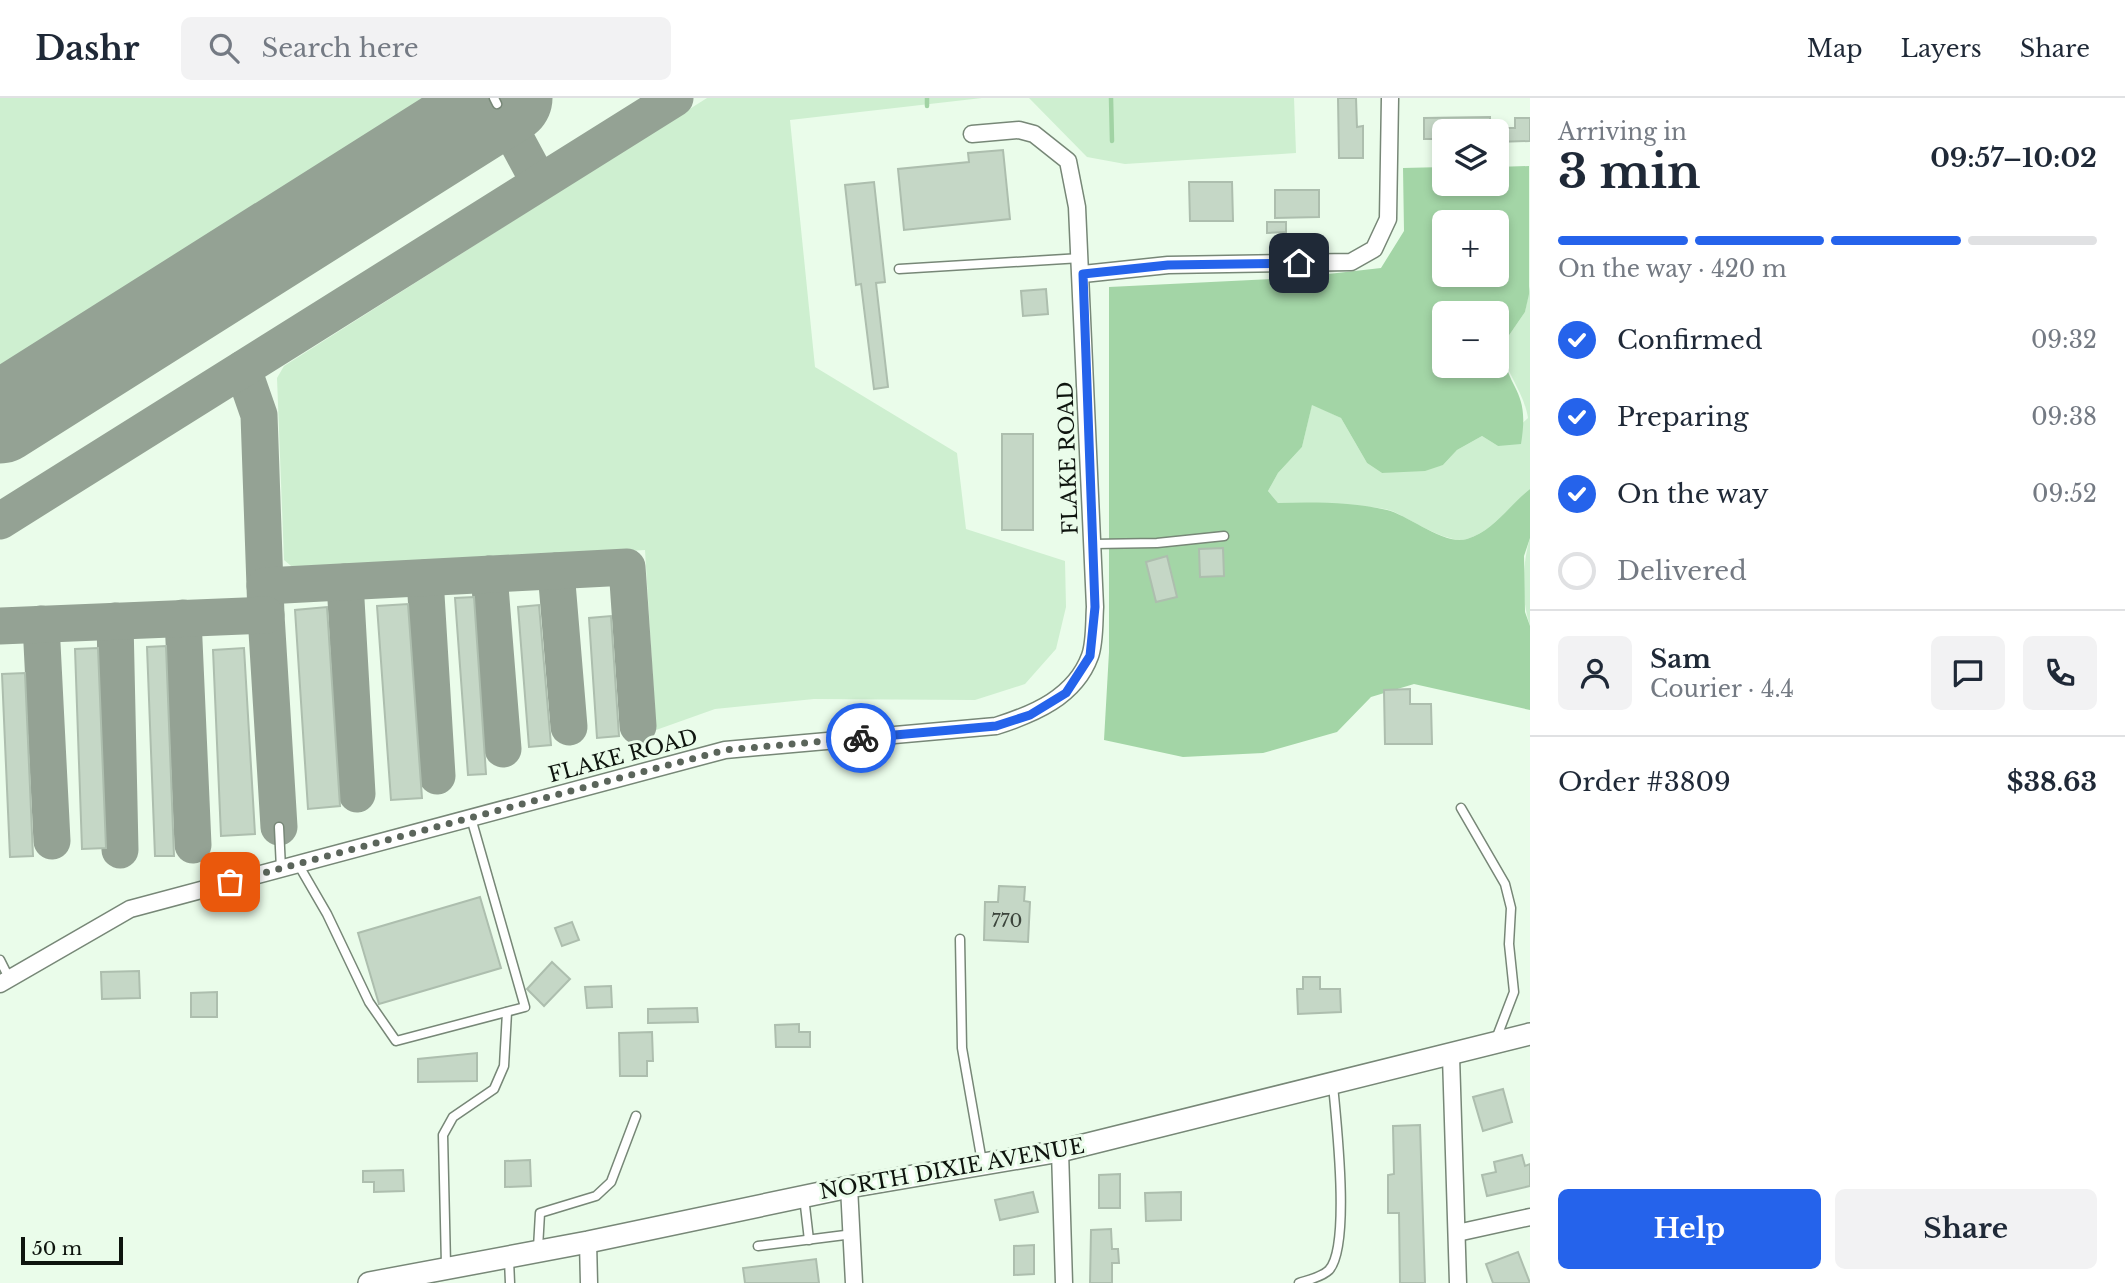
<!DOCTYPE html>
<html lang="en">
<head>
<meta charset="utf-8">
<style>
	:root { --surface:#fff; --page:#f2f2f3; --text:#1f2937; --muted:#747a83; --line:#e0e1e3; --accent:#2563eb }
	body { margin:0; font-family:"Libre Baskerville",serif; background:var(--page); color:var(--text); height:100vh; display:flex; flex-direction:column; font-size:26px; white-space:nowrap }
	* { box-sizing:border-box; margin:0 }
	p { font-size:23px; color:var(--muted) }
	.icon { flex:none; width:38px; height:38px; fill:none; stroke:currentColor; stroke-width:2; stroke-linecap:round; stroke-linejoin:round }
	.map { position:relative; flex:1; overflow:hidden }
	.details { display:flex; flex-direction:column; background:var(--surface); width:595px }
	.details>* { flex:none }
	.controls { position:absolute; left:1432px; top:21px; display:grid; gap:14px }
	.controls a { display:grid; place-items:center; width:77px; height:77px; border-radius:10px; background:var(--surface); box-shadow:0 4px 10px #0003; font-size:35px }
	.scale { position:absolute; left:21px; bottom:18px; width:102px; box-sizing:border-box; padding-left:7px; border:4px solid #0e140e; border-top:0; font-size:19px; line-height:24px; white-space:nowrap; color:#0e140e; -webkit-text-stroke:5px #eafcea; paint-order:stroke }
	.pin { position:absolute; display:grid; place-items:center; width:60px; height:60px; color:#fff; margin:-30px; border-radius:14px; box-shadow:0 4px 10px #0006 }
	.courier { position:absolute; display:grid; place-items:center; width:70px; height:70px; margin:-35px; border:5px solid #2563eb; border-radius:50%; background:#fff; color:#222; box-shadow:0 2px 9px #0007 }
	.summary em { font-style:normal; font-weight:700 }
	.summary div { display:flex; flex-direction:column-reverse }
	.summary { display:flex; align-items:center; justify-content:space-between; height:119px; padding:0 28px }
	h1 { font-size:46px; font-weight:700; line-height:52px }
	.bar { display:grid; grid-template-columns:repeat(4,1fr); gap:10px 7px; align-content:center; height:84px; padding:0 28px }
	.bar i { height:9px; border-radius:5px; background:var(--line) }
	.bar .current { background:var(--accent) }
	.bar p { grid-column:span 4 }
	.line { display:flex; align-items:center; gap:18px; padding:0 28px; border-top:2px solid var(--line) }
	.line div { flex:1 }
	.round { display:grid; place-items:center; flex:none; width:74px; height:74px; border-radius:10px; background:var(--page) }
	ol { padding:0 28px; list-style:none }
	li { display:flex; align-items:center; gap:21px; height:77px }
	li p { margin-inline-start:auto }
	li .icon { padding:7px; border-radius:50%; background:var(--accent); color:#fff; stroke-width:4 }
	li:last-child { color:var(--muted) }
	li i { width:38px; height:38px; border:4px solid var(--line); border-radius:50% }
	.action { display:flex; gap:14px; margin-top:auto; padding:14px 28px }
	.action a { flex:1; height:80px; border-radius:10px; background:var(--accent); color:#fff; font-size:28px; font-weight:700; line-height:80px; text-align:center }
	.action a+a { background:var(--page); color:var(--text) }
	header { display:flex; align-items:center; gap:42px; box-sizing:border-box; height:98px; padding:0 35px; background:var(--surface); border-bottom:2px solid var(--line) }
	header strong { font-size:33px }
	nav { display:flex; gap:38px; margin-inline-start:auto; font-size:24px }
	.search { width:490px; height:63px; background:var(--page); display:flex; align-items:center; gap:18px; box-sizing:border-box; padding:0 24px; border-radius:10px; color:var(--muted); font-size:26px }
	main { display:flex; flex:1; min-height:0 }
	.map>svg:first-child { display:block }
	.green { fill:#ceefd0 }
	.forest { fill:#a3d5a6; fill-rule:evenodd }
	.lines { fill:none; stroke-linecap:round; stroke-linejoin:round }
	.stream { stroke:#a1d3a4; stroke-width:4.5 }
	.taxiway { stroke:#94a294; stroke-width:37 }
	.runway { stroke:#94a294; stroke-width:91 }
	.building { fill:#c5d7c6; stroke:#adbeae; stroke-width:2 }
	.service-casing { stroke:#778777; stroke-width:11 }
	.minor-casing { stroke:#778777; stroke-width:19 }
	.tertiary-casing { stroke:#778777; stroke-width:24 }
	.service { stroke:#fff; stroke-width:8 }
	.minor { stroke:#fff; stroke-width:16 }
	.tertiary { stroke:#fff; stroke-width:21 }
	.done { stroke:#5b655b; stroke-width:7; stroke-dasharray:0 12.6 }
	.route { stroke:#2563eb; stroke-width:9 }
	.labels { text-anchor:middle; stroke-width:6; stroke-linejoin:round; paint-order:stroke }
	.number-label { font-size:18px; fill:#3c453c }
	.street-label { font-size:21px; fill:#0e140e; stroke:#eafcea }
</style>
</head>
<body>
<header>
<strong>Dashr</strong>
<div class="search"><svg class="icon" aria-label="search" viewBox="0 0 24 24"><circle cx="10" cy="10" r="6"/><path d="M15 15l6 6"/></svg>Search here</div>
<nav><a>Map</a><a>Layers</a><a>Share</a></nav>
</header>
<main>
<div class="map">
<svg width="1530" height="1185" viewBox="0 0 1530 1185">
	<rect width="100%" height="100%" fill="#eafcea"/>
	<!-- green -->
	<g class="green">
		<path d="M 0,0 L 438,0 L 0,278 Z"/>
		<path d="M 707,0 L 982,0 L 790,22 L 815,269 L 957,355 L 966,431 L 1065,463 L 1066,509 L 1056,551 L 1025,586 L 975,602 L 814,601 L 715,611 L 656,632 L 645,452 L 296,472 L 284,462 L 277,280 L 284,268 Z"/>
		<path d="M 1029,0 L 1294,0 L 1296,55 L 1125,66 L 1087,59 Z"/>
		<path d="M 1530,188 L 1530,391 C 1508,408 1495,432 1467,441 C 1449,447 1410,421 1392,413 C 1374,406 1302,406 1278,405 L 1268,393 L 1278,375 L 1302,349 L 1312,306 L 1341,320 L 1367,365 L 1382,375 L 1443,367 L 1457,352 L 1482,338 L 1498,348 L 1528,320 C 1524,294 1506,276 1501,249 L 1525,214 Z"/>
		<path d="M 1530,440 L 1530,528 C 1521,501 1522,467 1530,440 Z"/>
	</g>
	<!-- forest -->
	<path class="forest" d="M 1529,68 L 1529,196 L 1525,214 L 1501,249 C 1510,297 1530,291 1521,346 L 1498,348 L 1482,338 L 1457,352 L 1443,367 L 1425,373 L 1382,375 L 1367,365 L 1341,320 L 1312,307 L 1302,349 L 1278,375 L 1268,393 L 1278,405 C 1314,404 1352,404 1387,412 C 1408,417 1445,448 1467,441 C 1495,432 1508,408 1530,391 L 1530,440 L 1524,458 L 1525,514 L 1530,528 L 1530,612 L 1414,586 L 1371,599 L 1337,634 L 1263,655 L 1183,659 L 1104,642 L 1109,554 L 1109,189 L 1293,180 L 1381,170 L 1404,133 L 1403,70 L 1444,69 L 1444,86 L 1496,86 L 1496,69 ZM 1444,124 L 1496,124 L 1496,177 L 1444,177 ZM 1444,215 L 1496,215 L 1496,268 L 1444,268 Z"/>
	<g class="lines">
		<!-- stream -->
		<g class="stream">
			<path d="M 927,0 L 927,8"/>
			<path d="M 1111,0 L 1112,43"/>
		</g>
		<!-- taxiway -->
		<g class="taxiway">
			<path d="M 497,6 L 539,84"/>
			<path d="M 243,271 L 259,317 L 266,517 L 279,729"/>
			<path d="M 0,423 L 675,0"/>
			<path d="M 556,473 L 569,629"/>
			<path d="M 489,476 L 503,651"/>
			<path d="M 425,480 L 437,678"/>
			<path d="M 345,484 L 357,696"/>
			<path d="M 265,488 L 627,469 L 638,628"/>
			<path d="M 183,520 L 193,747"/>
			<path d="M 115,523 L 120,752"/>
			<path d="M 41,526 L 52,743"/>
			<path d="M 0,528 L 266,517"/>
		</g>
		<!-- runway -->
		<path class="runway" d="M 0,320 L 507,0"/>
	</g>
	<!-- building -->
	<g class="building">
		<path d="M 1338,0 L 1356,0 L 1357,29 L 1363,28 L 1363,60 L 1339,60 Z"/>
		<path d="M 1490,19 L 1490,33 L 1444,33 L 1444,41 L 1424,41 L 1424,20 Z"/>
		<path d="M 1515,20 L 1530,20 L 1530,43 L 1496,44 L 1496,30 L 1515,30 Z"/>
		<path d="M 1003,52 L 1010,121 L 904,132 L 898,71 L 969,64 L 968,55 Z"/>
		<path d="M 874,84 L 885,184 L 876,185 L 888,289 L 874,291 L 861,186 L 856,187 L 845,87 Z"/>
		<path d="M 1189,84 L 1232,84 L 1233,123 L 1190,123 Z"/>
		<path d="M 1275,92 L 1319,92 L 1319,119 L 1275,120 Z"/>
		<path d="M 1267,124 L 1286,124 L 1286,134 L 1267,135 Z"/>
		<path d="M 1046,191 L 1048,216 L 1023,218 L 1021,193 Z"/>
		<rect x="1002" y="336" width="31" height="96"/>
		<path d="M 1223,450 L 1224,478 L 1200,479 L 1199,451 Z"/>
		<path d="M 1167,458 L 1177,499 L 1156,504 L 1146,464 Z"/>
		<path d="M 474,499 L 486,676 L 468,677 L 455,500 Z"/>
		<path d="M 408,506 L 422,700 L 391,702 L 377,508 Z"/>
		<path d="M 539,507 L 551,647 L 529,649 L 518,509 Z"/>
		<path d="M 327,509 L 340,708 L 308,711 L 295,512 Z"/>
		<path d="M 611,518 L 619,638 L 597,640 L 589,520 Z"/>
		<path d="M 166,548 L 174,758 L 155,758 L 147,549 Z"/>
		<path d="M 98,550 L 106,750 L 82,751 L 75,551 Z"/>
		<path d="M 244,550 L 255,736 L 221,738 L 213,552 Z"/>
		<path d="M 25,575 L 33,758 L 10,759 L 2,576 Z"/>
		<path d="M 1410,591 L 1410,606 L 1431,606 L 1432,646 L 1385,646 L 1384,592 Z"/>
		<path d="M 999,788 L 1025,789 L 1024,803 L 1030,804 L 1028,844 L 984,842 L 985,804 L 998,804 Z"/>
		<path d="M 480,799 L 501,870 L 379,906 L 358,835 Z"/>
		<path d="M 572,824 L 579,842 L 562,848 L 555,830 Z"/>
		<path d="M 552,864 L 570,881 L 544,908 L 527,891 Z"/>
		<path d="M 139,873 L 140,900 L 102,901 L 101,874 Z"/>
		<path d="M 1303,879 L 1320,879 L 1320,891 L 1340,891 L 1341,914 L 1298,916 L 1297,891 L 1303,891 Z"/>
		<path d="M 611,888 L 612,909 L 587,910 L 585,889 Z"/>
		<path d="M 217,894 L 217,919 L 191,919 L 191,895 Z"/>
		<path d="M 697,910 L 698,924 L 648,925 L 648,911 Z"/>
		<path d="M 799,926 L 799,934 L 810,934 L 810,949 L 776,949 L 775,927 Z"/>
		<path d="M 652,934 L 653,963 L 647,963 L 647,978 L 620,978 L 619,935 Z"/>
		<path d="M 477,955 L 477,983 L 418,984 L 418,961 Z"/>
		<path d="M 1503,991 L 1512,1024 L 1483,1033 L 1473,999 Z"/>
		<path d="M 1420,1027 L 1425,1185 L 1400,1185 L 1399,1115 L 1388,1115 L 1388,1077 L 1394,1076 L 1393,1028 Z"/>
		<path d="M 1522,1057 L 1525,1068 L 1530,1066 L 1530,1088 L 1487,1098 L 1482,1077 L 1496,1074 L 1494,1064 Z"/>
		<path d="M 530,1062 L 531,1088 L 505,1089 L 505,1063 Z"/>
		<path d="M 403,1072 L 404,1093 L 374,1094 L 374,1084 L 363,1084 L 363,1073 Z"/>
		<path d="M 1120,1076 L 1120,1110 L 1099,1110 L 1099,1077 Z"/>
		<path d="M 1033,1094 L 1038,1114 L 1000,1122 L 995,1102 Z"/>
		<path d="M 1181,1094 L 1181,1122 L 1146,1123 L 1145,1095 Z"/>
		<path d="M 1111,1131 L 1112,1151 L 1118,1151 L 1119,1165 L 1112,1165 L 1112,1185 L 1090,1185 L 1091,1132 Z"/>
		<path d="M 1034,1147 L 1034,1176 L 1014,1177 L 1014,1148 Z"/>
		<path d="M 1518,1154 L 1530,1185 L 1493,1185 L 1486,1166 Z"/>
		<path d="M 816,1161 L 819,1185 L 745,1185 L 743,1170 Z"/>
	</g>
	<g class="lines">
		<defs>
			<g id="service">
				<path d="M 494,0 L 497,6"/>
				<path d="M 899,171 L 1081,160"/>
				<path d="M 1093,446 L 1157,445 L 1224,438"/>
				<path d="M 1461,710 L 1505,786 L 1511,810 L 1509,846 L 1514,894 L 1496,941"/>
				<path d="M 279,729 L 281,771"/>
				<path d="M 298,766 L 327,816 L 369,904 L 396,943 L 525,909 L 471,720"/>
				<path d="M 960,841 L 962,950 L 982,1064"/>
				<path d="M 0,862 L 9,880"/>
				<path d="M 804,1099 L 809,1142"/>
				<path d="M 758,1148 L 853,1136"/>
				<path d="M 538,1150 L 540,1115 L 596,1098 L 611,1084 L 636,1018"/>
				<path d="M 509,1162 L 510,1185"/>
				<path d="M 446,1167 L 443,1037 L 453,1019 L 494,991 L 504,968 L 507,914"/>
				<path d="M 1299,1185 C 1308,1182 1322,1179 1329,1172 C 1351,1148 1336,1021 1333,987"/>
			</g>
			<g id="minor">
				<path d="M 1083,176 L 1168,167 L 1351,164 L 1374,151 L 1388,121 L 1390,0"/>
				<path d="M 0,886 L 130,811 L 725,652 L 996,628 C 1034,616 1075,599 1090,558 C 1095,544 1094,524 1095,509 L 1077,109 L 1068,63 L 1034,36 L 1019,32 L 972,36"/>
				<path d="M 1451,958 L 1458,1185"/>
				<path d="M 1060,1053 L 1064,1185"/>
				<path d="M 849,1089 L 854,1185"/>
				<path d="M 1457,1135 L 1530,1119"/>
				<path d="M 588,1144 L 589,1185"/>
			</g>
			<path id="tertiary" d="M 369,1185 L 588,1144 L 849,1089 L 1060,1053 L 1530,936"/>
		</defs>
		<!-- service casing -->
		<use href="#service" class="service-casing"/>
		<!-- minor casing -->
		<use href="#minor" class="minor-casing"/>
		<!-- tertiary casing -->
		<use href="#tertiary" class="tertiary-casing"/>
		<!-- service -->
		<use href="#service" class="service"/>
		<!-- minor -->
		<use href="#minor" class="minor"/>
		<!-- tertiary -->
		<use href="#tertiary" class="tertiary"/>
	</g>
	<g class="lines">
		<!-- done -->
		<path class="done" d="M 230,784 L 725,652 L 861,640"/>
		<!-- route -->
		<path class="route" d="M 861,640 L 996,628 L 1030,617 L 1066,595 L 1090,558 L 1095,509 L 1083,176 L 1168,167 L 1299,165"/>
	</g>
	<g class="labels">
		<!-- number labels -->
		<g class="number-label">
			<text x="1007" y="829">770</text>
		</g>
		<!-- street labels -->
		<g class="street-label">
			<text transform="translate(1068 360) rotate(-92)" y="7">FLAKE ROAD</text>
			<text transform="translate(623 658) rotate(-15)" y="7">FLAKE ROAD</text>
			<text transform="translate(952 1071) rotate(-10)" y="7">NORTH DIXIE AVENUE</text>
		</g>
	</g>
</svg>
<div class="controls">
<a><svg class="icon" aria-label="layers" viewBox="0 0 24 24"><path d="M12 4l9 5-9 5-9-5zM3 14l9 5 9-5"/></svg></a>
<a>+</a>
<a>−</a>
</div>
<div class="scale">50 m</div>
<div class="pin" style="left:230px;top:784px;background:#ea580c"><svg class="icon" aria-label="bag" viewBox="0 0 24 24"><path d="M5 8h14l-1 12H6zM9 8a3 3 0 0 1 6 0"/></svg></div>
<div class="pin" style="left:1299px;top:165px;background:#1f2937"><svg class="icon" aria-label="home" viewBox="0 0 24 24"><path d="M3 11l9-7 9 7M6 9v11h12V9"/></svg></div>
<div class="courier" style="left:861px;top:640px"><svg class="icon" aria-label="bike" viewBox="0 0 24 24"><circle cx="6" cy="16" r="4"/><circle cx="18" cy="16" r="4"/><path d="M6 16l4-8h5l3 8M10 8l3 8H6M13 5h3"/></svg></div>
</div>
<section class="details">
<div class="summary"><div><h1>3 min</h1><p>Arriving in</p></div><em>09:57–10:02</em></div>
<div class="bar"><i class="current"></i><i class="current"></i><i class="current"></i><i></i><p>On the way · 420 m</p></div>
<ol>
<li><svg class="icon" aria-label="check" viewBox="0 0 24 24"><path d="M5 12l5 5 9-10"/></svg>Confirmed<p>09:32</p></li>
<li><svg class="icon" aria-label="check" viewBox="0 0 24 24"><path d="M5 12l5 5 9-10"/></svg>Preparing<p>09:38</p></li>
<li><svg class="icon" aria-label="check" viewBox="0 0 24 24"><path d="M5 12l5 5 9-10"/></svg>On the way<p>09:52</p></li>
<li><i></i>Delivered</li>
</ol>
<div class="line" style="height:126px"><a class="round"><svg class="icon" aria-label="person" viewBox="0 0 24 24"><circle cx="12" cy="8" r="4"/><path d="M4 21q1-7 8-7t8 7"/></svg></a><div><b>Sam</b><p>Courier · 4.4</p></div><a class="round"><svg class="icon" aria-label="chat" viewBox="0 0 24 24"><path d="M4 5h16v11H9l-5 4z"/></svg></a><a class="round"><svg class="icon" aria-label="phone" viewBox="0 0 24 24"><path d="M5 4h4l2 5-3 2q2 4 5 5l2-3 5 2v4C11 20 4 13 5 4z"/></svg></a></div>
<div class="line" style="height:91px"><div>Order #3809</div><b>$38.63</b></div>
<div class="action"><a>Help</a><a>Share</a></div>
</section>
</main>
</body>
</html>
